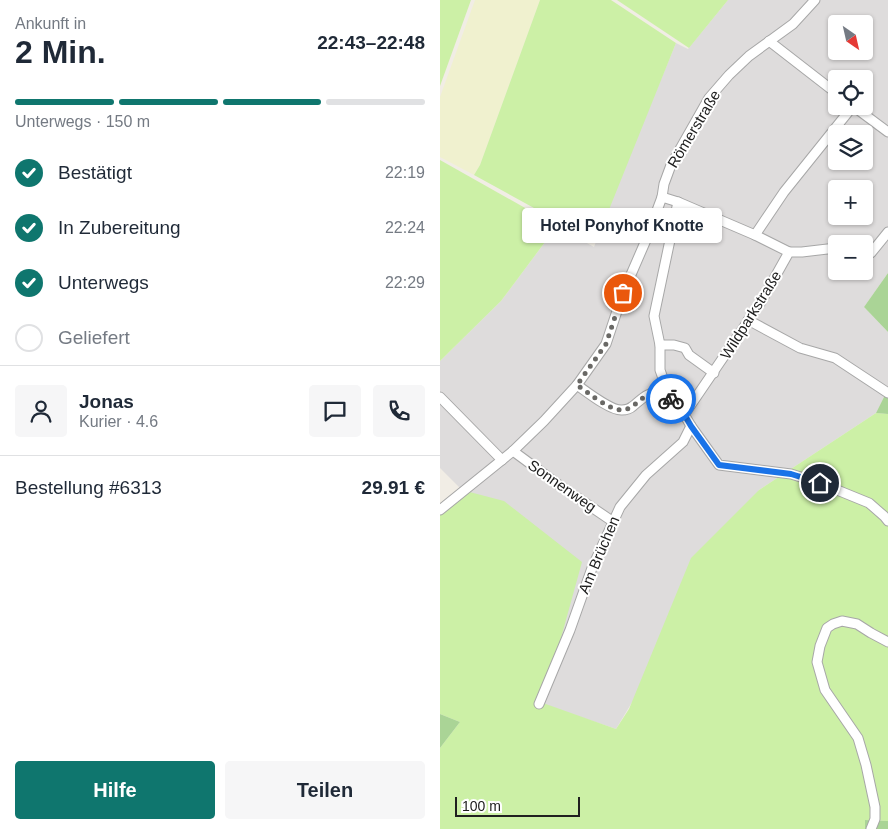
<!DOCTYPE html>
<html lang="de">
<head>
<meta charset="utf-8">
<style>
	:root { --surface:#fff; --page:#f6f6f7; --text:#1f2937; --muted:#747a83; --line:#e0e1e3; --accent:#0f766e }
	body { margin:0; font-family:Helvetica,sans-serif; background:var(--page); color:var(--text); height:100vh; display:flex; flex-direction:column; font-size:19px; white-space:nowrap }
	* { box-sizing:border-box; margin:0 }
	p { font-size:16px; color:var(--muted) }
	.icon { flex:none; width:28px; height:28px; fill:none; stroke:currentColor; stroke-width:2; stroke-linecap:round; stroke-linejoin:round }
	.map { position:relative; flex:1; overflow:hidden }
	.drawer { display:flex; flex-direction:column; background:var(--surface); width:440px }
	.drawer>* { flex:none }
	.needle { width:32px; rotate:146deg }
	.tools { position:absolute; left:388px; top:15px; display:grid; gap:10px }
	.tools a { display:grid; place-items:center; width:45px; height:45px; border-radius:5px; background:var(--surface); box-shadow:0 1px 4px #0004; font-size:25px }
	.scale { position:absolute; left:15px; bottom:12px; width:125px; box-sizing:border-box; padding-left:5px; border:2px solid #202020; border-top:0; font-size:14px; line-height:18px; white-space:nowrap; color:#202020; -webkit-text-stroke:4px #fff; paint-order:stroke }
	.pin { position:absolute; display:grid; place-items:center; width:42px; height:42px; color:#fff; margin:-21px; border:2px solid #fff; border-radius:50%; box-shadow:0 1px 5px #0007 }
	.courier { position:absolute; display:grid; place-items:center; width:50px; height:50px; margin:-25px; border:4px solid #1a73e8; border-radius:50%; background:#fff; color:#222; box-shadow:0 1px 6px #0007 }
	.bubble { position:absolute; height:35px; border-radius:5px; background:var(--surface); box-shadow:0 1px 4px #0004; font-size:16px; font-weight:800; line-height:35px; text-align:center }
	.overview em { font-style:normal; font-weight:800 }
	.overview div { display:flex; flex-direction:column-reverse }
	.overview { display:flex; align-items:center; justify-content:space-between; height:85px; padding:0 15px }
	h1 { font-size:32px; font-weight:800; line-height:38px }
	.bar { display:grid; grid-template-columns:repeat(4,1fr); gap:8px 5px; align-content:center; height:60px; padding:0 15px }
	.bar i { height:6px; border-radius:4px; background:var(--line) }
	.bar .selected { background:var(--accent) }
	.bar p { grid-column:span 4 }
	.line { display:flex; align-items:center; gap:12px; padding:0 15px; border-top:1px solid var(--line) }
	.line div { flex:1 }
	.round { display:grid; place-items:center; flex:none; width:52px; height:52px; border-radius:5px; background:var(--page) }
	ol { padding:0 15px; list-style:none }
	li { display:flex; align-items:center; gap:15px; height:55px }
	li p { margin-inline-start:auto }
	li .icon { padding:5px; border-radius:50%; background:var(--accent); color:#fff; stroke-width:4 }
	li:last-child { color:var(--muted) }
	li i { width:28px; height:28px; border:2px solid var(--line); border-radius:50% }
	.cta { display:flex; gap:10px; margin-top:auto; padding:10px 15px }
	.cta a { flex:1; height:58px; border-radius:5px; background:var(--accent); color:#fff; font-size:20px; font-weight:800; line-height:58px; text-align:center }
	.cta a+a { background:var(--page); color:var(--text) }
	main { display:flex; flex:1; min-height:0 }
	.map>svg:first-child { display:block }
	.residential { fill:#dedcdc; fill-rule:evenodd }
	.farmland { fill:#f0f1cf }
	.grass { fill:#ccf0a6 }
	.forest { fill:#aad496 }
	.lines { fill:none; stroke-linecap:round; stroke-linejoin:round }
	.street-casing { stroke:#a7a7a7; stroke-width:11 }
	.street { stroke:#fff; stroke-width:9 }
	.done { stroke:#696865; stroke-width:5; stroke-dasharray:0 9 }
	.route { stroke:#1a73e8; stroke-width:6 }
	.labels { text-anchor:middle; stroke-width:4; stroke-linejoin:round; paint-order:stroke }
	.street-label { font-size:15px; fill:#202020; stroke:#fff }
</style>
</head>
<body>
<main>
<section class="drawer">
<div class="overview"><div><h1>2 Min.</h1><p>Ankunft in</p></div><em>22:43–22:48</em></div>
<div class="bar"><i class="selected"></i><i class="selected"></i><i class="selected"></i><i></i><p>Unterwegs · 150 m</p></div>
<ol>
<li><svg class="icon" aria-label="check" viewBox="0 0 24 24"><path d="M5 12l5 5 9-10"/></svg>Bestätigt<p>22:19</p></li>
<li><svg class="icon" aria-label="check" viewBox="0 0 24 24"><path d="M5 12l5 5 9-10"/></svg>In Zubereitung<p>22:24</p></li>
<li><svg class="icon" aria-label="check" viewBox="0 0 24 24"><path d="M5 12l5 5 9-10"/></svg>Unterwegs<p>22:29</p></li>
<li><i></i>Geliefert</li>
</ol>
<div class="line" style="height:90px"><a class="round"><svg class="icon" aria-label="person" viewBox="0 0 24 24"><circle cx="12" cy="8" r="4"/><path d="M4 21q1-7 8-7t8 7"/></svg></a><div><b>Jonas</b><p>Kurier · 4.6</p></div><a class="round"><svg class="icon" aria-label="chat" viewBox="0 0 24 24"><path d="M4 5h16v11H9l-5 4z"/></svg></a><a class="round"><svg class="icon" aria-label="phone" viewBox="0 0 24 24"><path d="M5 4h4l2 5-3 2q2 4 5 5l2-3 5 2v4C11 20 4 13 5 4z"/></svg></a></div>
<div class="line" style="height:65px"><div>Bestellung #6313</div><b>29.91 €</b></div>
<div class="cta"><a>Hilfe</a><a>Teilen</a></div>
</section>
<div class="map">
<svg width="448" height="829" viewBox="0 0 448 829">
	<rect width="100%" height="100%" fill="#f1ede5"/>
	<!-- residential -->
	<path class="residential" d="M 288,0 L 448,0 L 448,273 L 424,307 L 448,332 L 448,389 L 436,413 L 319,490 L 176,729 L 103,704 L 22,490 L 0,468 L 0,361 L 61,301 L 117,226 L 154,247 L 179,181 L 236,43 L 248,49 ZM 396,24 L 424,24 L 424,51 L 396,51 ZM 396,79 L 424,79 L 424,106 L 396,106 ZM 396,134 L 424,134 L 424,161 L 396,161 ZM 396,189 L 424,189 L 424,216 L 396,216 ZM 396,244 L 424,244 L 424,271 L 396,271 Z"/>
	<!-- farmland -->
	<path class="farmland" d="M 35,0 L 100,0 L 40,165 L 34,175 L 0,157 L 0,97 Z"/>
	<!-- grass -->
	<g class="grass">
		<path d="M 0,0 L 31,0 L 0,86 Z"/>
		<path d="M 100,0 L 171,0 L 236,43 L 156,242 L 34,175 L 40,165 Z"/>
		<path d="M 177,0 L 288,0 L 249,48 Z"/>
		<path d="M 0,160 L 117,226 L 61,301 L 0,361 Z"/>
		<path d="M 436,413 L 448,414 L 448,821 L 425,820 L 425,829 L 0,829 L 0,748 L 20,722 L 0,714 L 0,510 L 22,490 L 64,501 L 142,562 L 103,703 L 176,729 L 189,709 L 251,558 L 319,490 Z"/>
	</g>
	<!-- forest -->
	<g class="forest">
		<path d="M 448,273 L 448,332 L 424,307 Z"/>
		<path d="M 448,389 L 448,414 L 436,413 Z"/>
		<path d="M 0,714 L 20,722 L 0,748 Z"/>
		<path d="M 425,820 L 448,821 L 448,829 L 425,829 Z"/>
	</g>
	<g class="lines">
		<defs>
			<g id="street">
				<path d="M 329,41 L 396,93"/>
				<path d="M 413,106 L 448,132"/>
				<path d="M 222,197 L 238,202 L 315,235 L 344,192 L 413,106"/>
				<path d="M 315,235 L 349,252"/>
				<path d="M 424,250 L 431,253 L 448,232"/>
				<path d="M 308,320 L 360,348 L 395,358 L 448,393"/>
				<path d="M 220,345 L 234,345 L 245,348 L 249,355 L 274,373"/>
				<path d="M 137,385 C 147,392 171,411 182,410 C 186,410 191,408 193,406 C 203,398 208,392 221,392 L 241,409 L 251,426 L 279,465 L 351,474 L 380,483 L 429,503 L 444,516 L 448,521"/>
				<path d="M 0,397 L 62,460"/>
				<path d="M 230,398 L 220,370 L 220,345 L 214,316 L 238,202"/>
				<path d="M 244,415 L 321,302 L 349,252 L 362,252 L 396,248"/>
				<path d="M 73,451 L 119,485 L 172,521"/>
				<path d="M 0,510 L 73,451 L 104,421 L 137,385 L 166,344 L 183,293 L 206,240 L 222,197 L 224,184 L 231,165 L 269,98 L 289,75 L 309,56 L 353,24 L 375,0"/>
				<path d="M 99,704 L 130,630 L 152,568 L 180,507 L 206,475 L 243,442 L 251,426"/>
				<path d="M 431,829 L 435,819 L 435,807 L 426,765 L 418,738 L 385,690 L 377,662 L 380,646 L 387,628 L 393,624 L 402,621 L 417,624 L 431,633 L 448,642"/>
			</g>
		</defs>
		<!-- street casing -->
		<use href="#street" class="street-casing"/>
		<!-- street -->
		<use href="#street" class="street"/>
	</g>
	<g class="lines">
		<!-- done -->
		<path class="done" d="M 183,293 L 166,344 L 137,385 C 147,392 171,411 182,410 C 196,410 207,387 221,392 C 224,393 228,397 231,399"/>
		<!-- route -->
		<path class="route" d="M 231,399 L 241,409 L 251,426 L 279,465 L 351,474 L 380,483"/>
	</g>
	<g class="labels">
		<!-- street labels -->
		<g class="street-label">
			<text transform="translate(254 129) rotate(-59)" y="5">Römerstraße</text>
			<text transform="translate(311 315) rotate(-58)" y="5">Wildparkstraße</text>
			<text transform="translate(122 486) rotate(35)" y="5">Sonnenweg</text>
			<text transform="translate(159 555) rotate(-67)" y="5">Am Brüchen</text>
		</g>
	</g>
</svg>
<div class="tools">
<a><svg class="needle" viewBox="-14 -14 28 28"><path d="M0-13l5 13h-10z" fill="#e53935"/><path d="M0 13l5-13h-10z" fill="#747a83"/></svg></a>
<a><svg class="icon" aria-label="locate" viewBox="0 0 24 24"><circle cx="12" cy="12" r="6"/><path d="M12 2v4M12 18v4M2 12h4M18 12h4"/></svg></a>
<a><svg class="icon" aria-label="layers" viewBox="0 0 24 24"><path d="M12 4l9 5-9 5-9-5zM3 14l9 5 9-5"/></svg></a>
<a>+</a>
<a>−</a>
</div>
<div class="scale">100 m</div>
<div class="pin" style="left:183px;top:293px;background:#ea580c"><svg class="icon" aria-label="bag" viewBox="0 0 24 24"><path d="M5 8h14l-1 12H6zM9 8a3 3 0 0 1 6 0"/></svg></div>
<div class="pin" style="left:380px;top:483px;background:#1f2937"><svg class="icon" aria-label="home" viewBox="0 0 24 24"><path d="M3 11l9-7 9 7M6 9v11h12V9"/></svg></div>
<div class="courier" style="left:231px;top:399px"><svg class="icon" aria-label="bike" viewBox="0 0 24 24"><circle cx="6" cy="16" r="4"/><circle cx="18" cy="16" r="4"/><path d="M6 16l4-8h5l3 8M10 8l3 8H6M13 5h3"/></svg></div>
<div class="bubble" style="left:82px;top:208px;width:200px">Hotel Ponyhof Knotte</div>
</div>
</main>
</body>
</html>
